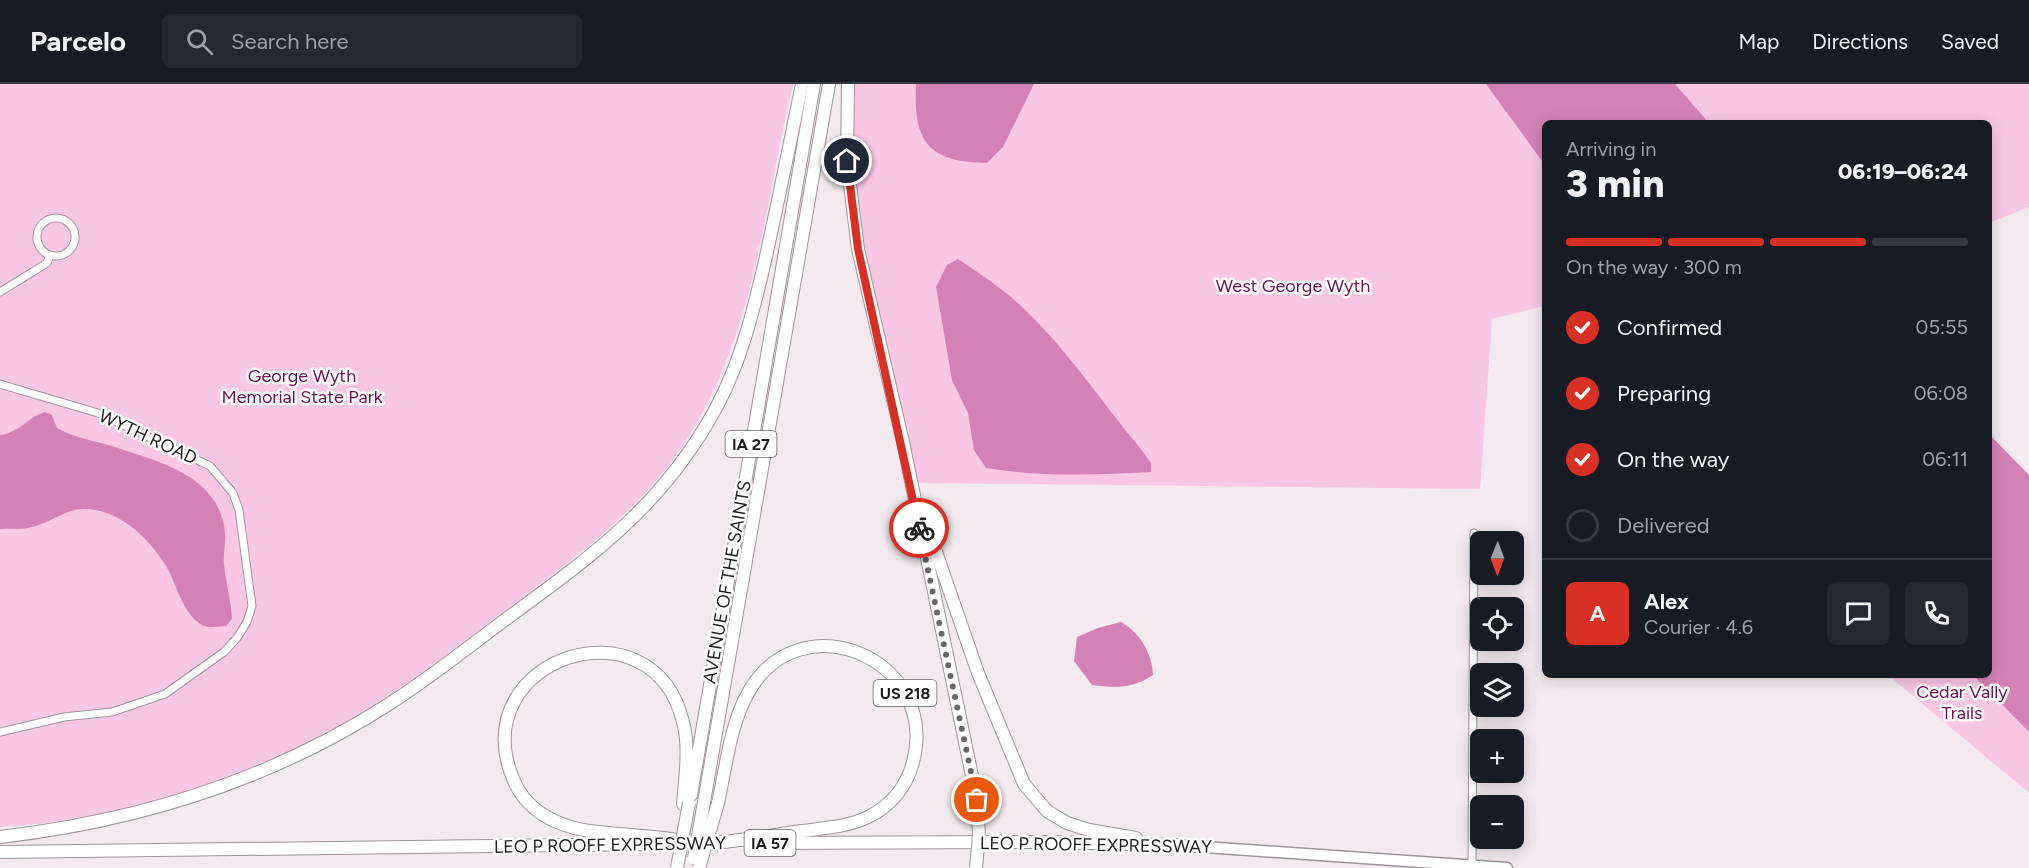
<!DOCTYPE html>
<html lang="en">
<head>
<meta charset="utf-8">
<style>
	:root { --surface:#171b24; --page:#242831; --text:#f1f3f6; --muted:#9ea1a6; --line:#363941; --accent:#d93025 }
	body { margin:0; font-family:Figtree,sans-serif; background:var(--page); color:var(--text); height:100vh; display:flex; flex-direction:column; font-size:22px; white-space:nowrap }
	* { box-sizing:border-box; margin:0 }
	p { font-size:20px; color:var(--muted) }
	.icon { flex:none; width:33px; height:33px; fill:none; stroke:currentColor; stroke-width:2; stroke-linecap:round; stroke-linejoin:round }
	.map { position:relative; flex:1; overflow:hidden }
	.side { position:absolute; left:1542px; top:36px; width:450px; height:558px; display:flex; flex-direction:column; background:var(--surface); border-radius:9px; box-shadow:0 3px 15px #0003 }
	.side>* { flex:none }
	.needle { width:39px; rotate:181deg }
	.buttons { position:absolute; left:1470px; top:447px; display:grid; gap:12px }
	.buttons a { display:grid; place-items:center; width:54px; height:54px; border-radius:9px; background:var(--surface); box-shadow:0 3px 15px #0003; font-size:30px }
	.pin { position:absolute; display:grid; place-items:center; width:51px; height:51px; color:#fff; margin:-26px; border:3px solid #fff; border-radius:50%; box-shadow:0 2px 6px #0007 }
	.courier { position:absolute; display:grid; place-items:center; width:60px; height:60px; margin:-30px; border:4px solid #d93025; border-radius:50%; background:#fff; color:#222; box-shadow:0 2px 8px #0007 }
	.summary em { font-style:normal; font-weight:800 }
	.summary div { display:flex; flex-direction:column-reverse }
	.summary { display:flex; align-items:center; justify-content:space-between; height:102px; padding:0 24px }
	h1 { font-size:39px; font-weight:800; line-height:45px }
	.bar { display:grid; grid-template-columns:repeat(4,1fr); gap:9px 6px; align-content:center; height:72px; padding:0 24px }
	.bar i { height:8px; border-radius:4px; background:var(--line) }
	.bar .active { background:var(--accent) }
	.bar p { grid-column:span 4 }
	.line { display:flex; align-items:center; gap:15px; padding:0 24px; border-top:2px solid var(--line) }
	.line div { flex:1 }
	.round { display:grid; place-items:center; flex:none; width:63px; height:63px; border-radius:9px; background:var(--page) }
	ol { padding:0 24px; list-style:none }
	li { display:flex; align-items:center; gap:18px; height:66px }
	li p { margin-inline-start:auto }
	li .icon { padding:6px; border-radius:50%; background:var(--accent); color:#fff; stroke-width:4 }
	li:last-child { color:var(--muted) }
	li i { width:33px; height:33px; border:3px solid var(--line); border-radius:50% }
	header { display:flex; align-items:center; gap:36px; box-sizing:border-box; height:84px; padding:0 30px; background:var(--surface); border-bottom:2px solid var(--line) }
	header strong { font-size:28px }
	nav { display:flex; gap:33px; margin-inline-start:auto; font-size:21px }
	.search { width:420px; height:54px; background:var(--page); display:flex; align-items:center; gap:15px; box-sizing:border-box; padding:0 21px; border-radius:9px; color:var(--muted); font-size:22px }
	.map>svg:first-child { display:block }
	.green { fill:#f9c6e4 }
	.water { fill:#d482b5 }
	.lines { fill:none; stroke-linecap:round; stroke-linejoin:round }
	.minor-casing { stroke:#9d9599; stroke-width:9 }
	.primary-casing { stroke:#9d9599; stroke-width:13 }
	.motorway-casing { stroke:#9d9599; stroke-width:14 }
	.minor { stroke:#fff; stroke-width:7 }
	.primary { stroke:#fff; stroke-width:10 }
	.motorway { stroke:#fff; stroke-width:12 }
	.motorway-bridge-casing { stroke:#9d9599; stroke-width:14; stroke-linecap:butt }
	.motorway-bridge { stroke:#fff; stroke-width:12 }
	.done { stroke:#6a6568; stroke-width:6; stroke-dasharray:0 10.8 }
	.route { stroke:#d93025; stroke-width:8 }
	.labels { text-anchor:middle; stroke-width:5; stroke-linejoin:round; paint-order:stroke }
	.shield { fill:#fff; stroke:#646263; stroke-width:1.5 }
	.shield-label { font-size:16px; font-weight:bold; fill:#211e20 }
	.park-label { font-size:18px; fill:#710d55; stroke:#fff }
	.street-label { font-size:18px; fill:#211e20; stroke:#fff }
</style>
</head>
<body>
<header>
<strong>Parcelo</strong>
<div class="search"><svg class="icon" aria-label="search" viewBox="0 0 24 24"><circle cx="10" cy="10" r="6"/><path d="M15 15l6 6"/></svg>Search here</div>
<nav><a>Map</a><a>Directions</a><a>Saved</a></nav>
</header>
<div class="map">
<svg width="2029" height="784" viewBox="0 0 2029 784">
	<rect width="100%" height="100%" fill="#f2eaee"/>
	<!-- green -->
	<g class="green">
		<path d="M 0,0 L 793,0 C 768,103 759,213 712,310 C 665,408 598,456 515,519 C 469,553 424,590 375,620 C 267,688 127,736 0,743 Z"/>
		<path d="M 849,0 L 1513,0 L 1545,50 L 1545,222 L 1492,235 L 1480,405 L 915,399 L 870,220 L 847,77 Z"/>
		<path d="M 1675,0 L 2029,0 L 2029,123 L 1989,139 L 1989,39 L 1709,39 Z"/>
		<path d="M 1888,591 L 1973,591 L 2029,648 L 2029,709 Z"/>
	</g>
	<!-- water -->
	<g class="water">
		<path d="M 916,0 L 1034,0 L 1003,63 L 987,79 C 928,78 913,58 916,0 Z"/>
		<path d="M 1486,0 L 1675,0 L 1709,39 L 1545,39 L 1545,81 Z"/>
		<path d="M 958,175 C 980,190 1002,204 1021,222 C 1066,264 1101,317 1140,364 L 1151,379 L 1151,388 C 1096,391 1040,393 986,384 L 974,366 L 968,329 L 952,296 L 936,203 L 947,181 Z"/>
		<path d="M 45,328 L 52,331 L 57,344 C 76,355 98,357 118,364 C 163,379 220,393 225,449 C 226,459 223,470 224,481 C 226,499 231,516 232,535 L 226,542 C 221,542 213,544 208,543 C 184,538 176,497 165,480 C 148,453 118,425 84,425 C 66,425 50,439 32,443 C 22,446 10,444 0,445 L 0,351 C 19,349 28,333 45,328 Z"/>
		<path d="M 1989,350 L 2029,391 L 2029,648 L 1973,591 L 1989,591 Z"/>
		<path d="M 1121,538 C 1140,549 1152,569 1153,591 C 1132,605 1116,604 1092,601 L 1074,577 L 1077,553 L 1098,544 Z"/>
	</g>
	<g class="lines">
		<defs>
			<g id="minor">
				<circle cx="56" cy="153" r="19"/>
				<path d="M 0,208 L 47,179 L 50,171"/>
				<path d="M 0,300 L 98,329 L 210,382 L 233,409 L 239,426 L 252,522 L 247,538 L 237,554 L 224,568 L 165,610 L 112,628 L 64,633 L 0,648"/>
				<path d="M 1472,782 L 1474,449"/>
			</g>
			<path id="primary" d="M 1176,761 L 1507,784"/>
			<g id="motorway">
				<path d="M 848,0 L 847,77 L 858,165 L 903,358 L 977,716"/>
				<path d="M 926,439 L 978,589 L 1024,700 L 1047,727 L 1067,739 L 1089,746 L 1136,754"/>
				<path d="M 691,711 L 814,0"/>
				<path d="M 704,718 L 829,0"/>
				<path d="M 683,720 C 685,693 690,664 683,638 C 653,513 466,573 512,692 C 524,726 556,742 589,747 C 617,750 644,752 671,755 C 684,757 699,760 712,759 C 742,757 772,751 802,747 C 824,744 848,743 868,733 C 891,722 907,702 913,678 C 940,575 800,515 748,609 C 730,641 726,683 718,719"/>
				<path d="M 0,753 C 139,737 271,696 389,620 C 430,594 467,564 506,535 C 592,472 663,422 716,324 C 741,278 753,228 765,177 C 778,118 790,59 802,0"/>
				<path d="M 760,759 L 1048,758 L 1176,761"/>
				<path d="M 0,768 L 653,760"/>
			</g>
		</defs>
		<!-- minor casing -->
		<use href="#minor" class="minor-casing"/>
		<!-- primary casing -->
		<use href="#primary" class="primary-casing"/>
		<!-- motorway casing -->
		<use href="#motorway" class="motorway-casing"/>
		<!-- minor -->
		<use href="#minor" class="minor"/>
		<!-- primary -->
		<use href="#primary" class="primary"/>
		<!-- motorway -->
		<use href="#motorway" class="motorway"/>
		<defs>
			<g id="motorway-bridge">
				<path d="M 694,774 L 704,718"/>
				<path d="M 677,784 L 689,719"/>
				<path d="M 699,784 L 718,719"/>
				<path d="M 976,784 L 979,751 L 977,716"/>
			</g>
		</defs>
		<!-- motorway-bridge casing -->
		<use href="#motorway-bridge" class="motorway-bridge-casing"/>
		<!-- motorway-bridge -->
		<use href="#motorway-bridge" class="motorway-bridge"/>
	</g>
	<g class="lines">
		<!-- done -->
		<path class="done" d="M 919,444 L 977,716"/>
		<!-- route -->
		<path class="route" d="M 847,77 L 858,165 L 919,444"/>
	</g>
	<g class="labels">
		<!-- shield labels -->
		<g class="shield">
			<rect x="725.5" y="347" width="51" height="26" rx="4.5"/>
			<rect x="873.5" y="596" width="63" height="26" rx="4.5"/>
			<rect x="744.5" y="746" width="51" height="26" rx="4.5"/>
		</g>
		<g class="shield-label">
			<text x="751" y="366">IA 27</text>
			<text x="905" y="615">US 218</text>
			<text x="770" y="765">IA 57</text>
		</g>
		<!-- park labels -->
		<g class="park-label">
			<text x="1293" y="208">West George Wyth</text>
			<text x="302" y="298">George Wyth<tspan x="302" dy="21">Memorial State Park</tspan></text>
			<text x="1962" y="614">Cedar Vally<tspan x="1962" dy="21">Trails</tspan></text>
		</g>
		<!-- street labels -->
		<g class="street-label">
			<text transform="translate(148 353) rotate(25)" y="6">WYTH ROAD</text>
			<text transform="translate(727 498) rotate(-80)" y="6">AVENUE OF THE SAINTS</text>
			<text transform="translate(610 761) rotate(-1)" y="6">LEO P ROOFF EXPRESSWAY</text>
			<text transform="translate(1096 761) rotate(1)" y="6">LEO P ROOFF EXPRESSWAY</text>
		</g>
	</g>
</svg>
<div class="buttons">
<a><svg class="needle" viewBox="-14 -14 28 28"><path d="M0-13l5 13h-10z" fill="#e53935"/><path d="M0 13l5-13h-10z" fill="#9ea1a6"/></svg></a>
<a><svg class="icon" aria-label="locate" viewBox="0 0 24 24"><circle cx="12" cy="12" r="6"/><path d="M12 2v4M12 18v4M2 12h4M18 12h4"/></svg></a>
<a><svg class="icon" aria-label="layers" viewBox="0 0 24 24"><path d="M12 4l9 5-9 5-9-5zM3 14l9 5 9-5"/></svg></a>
<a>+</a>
<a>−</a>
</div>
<div class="pin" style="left:977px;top:716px;background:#ea580c"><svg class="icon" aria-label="bag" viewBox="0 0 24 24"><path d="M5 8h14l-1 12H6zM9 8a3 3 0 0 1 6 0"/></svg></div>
<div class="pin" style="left:847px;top:77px;background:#1f2937"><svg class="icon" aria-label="home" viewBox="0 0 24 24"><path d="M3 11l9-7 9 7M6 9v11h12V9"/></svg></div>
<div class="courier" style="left:919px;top:444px"><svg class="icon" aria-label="bike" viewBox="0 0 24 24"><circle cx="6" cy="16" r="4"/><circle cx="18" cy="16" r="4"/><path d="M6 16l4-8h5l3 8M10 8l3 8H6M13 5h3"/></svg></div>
<section class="side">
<div class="summary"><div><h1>3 min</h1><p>Arriving in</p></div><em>06:19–06:24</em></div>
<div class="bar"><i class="active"></i><i class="active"></i><i class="active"></i><i></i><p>On the way · 300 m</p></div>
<ol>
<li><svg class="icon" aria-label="check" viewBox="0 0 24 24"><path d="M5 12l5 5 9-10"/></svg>Confirmed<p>05:55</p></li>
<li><svg class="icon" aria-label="check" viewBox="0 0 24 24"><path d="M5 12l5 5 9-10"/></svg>Preparing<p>06:08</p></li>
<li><svg class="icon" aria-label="check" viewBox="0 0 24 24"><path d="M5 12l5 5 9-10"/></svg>On the way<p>06:11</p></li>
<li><i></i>Delivered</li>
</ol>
<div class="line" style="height:108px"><b class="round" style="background:var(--accent);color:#fff">A</b><div><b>Alex</b><p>Courier · 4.6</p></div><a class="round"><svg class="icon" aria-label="chat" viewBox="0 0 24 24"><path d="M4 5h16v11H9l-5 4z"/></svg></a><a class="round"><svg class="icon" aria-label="phone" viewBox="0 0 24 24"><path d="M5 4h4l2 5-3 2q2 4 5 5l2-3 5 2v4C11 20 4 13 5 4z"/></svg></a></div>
</section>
</div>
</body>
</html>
